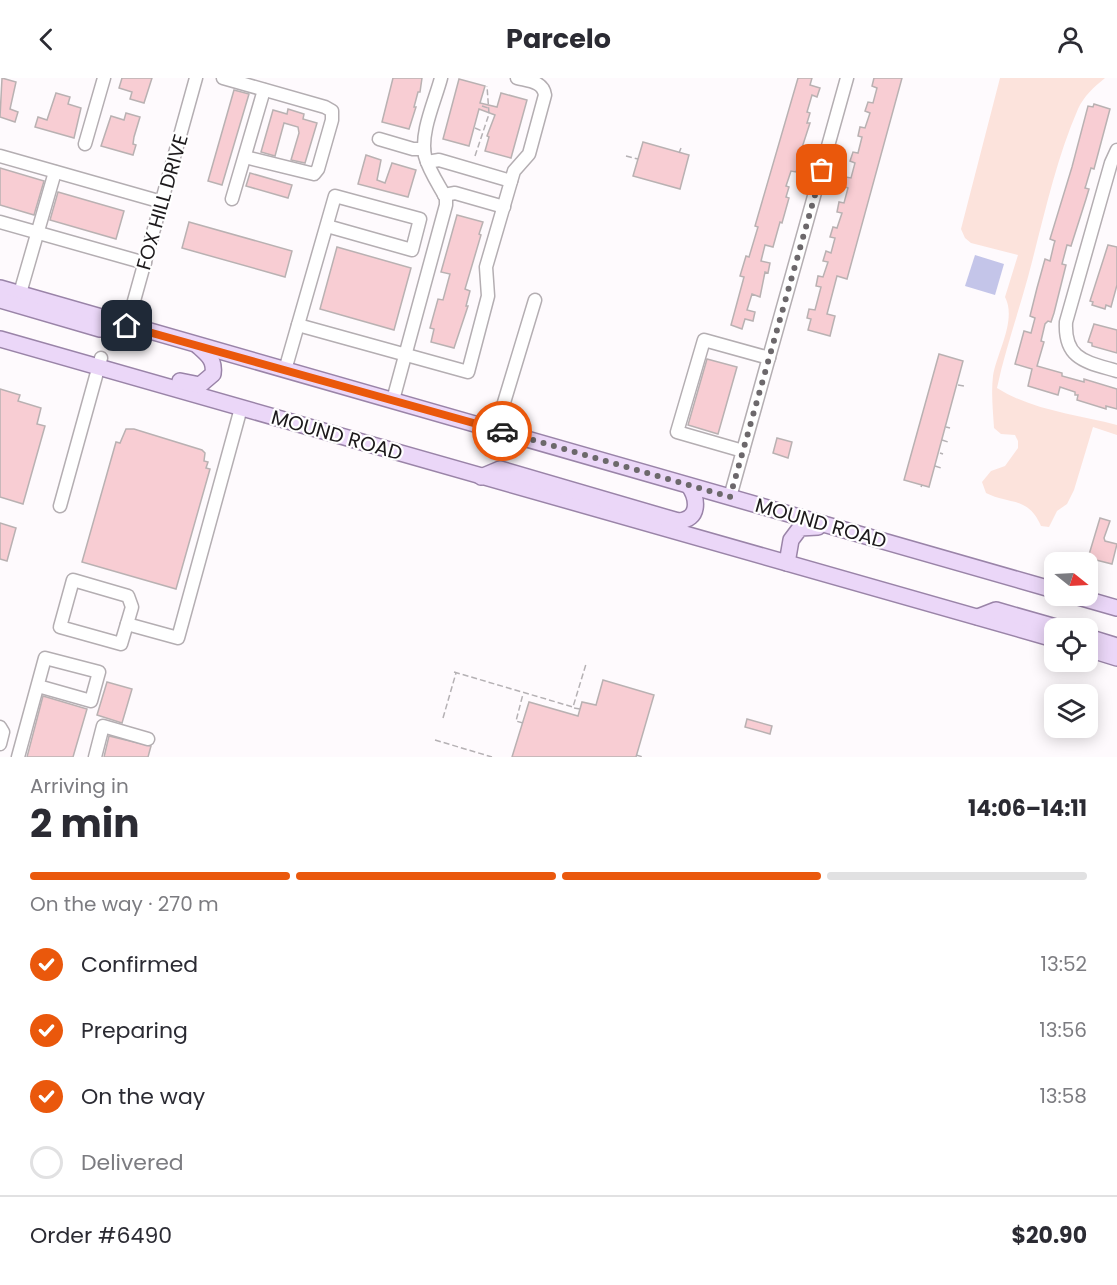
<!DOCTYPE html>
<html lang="en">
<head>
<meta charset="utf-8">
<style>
	:root { --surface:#fff; --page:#f2f2f3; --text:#2b2b33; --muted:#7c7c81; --line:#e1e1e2; --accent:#ea580c }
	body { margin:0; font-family:Poppins,sans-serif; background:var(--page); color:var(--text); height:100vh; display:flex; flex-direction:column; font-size:22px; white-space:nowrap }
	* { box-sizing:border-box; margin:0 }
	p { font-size:20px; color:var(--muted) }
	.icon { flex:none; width:33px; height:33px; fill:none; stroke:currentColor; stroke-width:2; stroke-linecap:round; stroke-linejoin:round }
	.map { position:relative; height:679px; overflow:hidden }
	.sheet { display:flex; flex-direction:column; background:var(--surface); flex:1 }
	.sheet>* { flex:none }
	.needle { width:39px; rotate:108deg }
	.buttons { position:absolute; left:1044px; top:474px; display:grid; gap:12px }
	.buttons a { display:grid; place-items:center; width:54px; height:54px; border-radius:12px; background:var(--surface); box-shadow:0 3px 15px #0003; font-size:30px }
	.pin { position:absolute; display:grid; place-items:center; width:51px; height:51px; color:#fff; margin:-26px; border-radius:12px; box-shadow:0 3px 9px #0006 }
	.courier { position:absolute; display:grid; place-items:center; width:60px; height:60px; margin:-30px; border:4px solid #ea580c; border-radius:50%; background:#fff; color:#222; box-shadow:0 2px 8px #0007 }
	.summary em { font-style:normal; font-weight:700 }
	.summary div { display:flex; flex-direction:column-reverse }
	.summary { display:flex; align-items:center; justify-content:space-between; height:102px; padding:0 30px }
	h1 { font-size:39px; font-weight:700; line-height:45px }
	.bar { display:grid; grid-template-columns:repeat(4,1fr); gap:9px 6px; align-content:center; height:72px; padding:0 30px }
	.bar i { height:8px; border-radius:4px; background:var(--line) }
	.bar .active { background:var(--accent) }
	.bar p { grid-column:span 4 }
	.line { display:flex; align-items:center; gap:15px; padding:0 30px; border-top:2px solid var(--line) }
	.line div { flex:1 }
	ol { padding:0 30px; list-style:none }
	li { display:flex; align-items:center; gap:18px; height:66px }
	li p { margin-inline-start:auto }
	li .icon { padding:6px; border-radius:50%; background:var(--accent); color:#fff; stroke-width:4 }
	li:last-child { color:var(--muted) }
	li i { width:33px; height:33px; border:3px solid var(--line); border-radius:50% }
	header { display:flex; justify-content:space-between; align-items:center; height:78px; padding:0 30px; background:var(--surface); font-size:27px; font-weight:700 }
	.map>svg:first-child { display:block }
	.green { fill:#fce3dc }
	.water { fill:#c4c5e9 }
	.building { fill:#f8cdd3; stroke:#b9b1b2; stroke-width:1.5 }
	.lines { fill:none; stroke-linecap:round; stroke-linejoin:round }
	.minor-casing { stroke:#b4aeb2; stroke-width:15 }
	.major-casing { stroke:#9a84a8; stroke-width:18 }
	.path { stroke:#b5b1b4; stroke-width:1.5; stroke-dasharray:6 3; stroke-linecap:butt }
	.minor { stroke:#fff; stroke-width:12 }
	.major { stroke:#ebd7f8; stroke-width:15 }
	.done { stroke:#6c686b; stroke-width:6; stroke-dasharray:0 10.8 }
	.route { stroke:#ea580c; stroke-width:8 }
	.labels { text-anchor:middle; stroke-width:4.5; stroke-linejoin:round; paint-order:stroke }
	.street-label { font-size:20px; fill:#1d1a1c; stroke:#fff }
</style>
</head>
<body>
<header><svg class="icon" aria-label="back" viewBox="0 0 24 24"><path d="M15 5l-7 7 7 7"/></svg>Parcelo<svg class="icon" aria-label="person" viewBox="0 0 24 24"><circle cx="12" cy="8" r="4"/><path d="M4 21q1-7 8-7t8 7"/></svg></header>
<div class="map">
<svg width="1117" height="679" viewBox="0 0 1117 679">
	<rect width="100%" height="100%" fill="#fefafd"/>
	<!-- green -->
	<path class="green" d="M 1000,0 L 1105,0 C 1094,9 1084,18 1078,31 C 1055,84 1043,143 1028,199 C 1018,236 1005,272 997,310 C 1034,333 1076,336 1117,347 L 1117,357 L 1093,349 L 1074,412 L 1067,426 L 1057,433 L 1049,449 L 1041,448 C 1028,418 1010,427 986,415 L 982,404 L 991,393 L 1005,388 L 1018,370 L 1018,363 L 1015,357 L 1001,356 L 994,350 C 993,333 991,315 993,298 C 997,274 1017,242 1005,219 L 1018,177 L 971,165 L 965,160 L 961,151 Z"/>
	<!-- water -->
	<path class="water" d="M 975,177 L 1004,186 L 995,217 L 965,208 Z"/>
	<!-- building -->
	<g class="building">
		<path d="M 2,0 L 16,4 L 10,31 L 18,34 L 15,44 L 0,39 Z"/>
		<path d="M 122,0 L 152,0 L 144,25 L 130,21 L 132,14 L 119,10 Z"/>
		<path d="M 393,0 L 422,0 L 420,14 L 418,14 L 414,29 L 416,29 L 409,51 L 382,44 Z"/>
		<path d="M 798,0 L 812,0 L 810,7 L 820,10 L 817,19 L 812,17 L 807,34 L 810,35 L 807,45 L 810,45 L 797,85 L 799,85 L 796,94 L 791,93 L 786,108 L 789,109 L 786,119 L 789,120 L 782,145 L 780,144 L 773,169 L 765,167 L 761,183 L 770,185 L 768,195 L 765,194 L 760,219 L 752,216 L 747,232 L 755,234 L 753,243 L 745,241 L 742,251 L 731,247 L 744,199 L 740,198 L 746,178 L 749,179 L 758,149 L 755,148 Z"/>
		<path d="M 874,0 L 902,0 L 847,201 L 837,198 L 827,236 L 835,238 L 830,258 L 808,252 L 811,241 L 807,240 L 809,231 L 815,232 L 821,209 L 816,208 L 818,198 L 823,199 L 828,184 L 823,183 L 826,173 L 831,175 L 835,160 L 830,159 L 833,149 L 837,150 L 842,135 L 837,134 L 839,124 L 844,125 L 848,110 L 843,108 L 846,99 L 851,100 L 855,85 L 850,83 L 853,74 L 858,75 L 862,59 L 858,58 L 860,49 L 865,50 L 870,35 L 865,33 L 868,24 L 873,25 L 877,10 L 872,8 Z"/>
		<path d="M 459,1 L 485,8 L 480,25 L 497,29 L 501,15 L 527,22 L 511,80 L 485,73 L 489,59 L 487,58 L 495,37 L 479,31 L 469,68 L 443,61 Z"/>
		<path d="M 234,12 L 249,16 L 222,107 L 208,103 Z"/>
		<path d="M 56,15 L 70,19 L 68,26 L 81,30 L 74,60 L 35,49 L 38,39 L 47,42 Z"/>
		<path d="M 1094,26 L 1110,31 L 1094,91 L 1091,90 L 1086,107 L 1085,110 L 1089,111 L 1086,121 L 1071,168 L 1067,167 L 1062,186 L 1066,187 L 1054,235 L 1051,244 L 1048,243 L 1045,246 L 1041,263 L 1044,264 L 1037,288 L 1062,295 L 1062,298 L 1084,304 L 1084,301 L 1117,311 L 1117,331 L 1106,328 L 1106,331 L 1077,322 L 1078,317 L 1075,317 L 1075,314 L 1060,309 L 1058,317 L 1028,308 L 1032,291 L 1015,286 L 1024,253 L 1031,255 L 1035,240 L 1030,238 L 1037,210 L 1045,181 L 1050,183 L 1054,166 L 1055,163 L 1050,161 L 1072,89 L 1088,28 L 1093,29 Z"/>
		<path d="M 288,31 L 304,36 L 303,41 L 317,45 L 305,85 L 291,82 L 299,55 L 298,49 L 284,45 L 275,78 L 261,74 L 273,32 L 287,36 Z"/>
		<path d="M 126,35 L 140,39 L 134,59 L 133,66 L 136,67 L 133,77 L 101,68 L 111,38 L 124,42 Z"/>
		<path d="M 643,64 L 689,77 L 680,111 L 633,98 Z"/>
		<path d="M 366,77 L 381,82 L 377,102 L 385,105 L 392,85 L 416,92 L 408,119 L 358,106 Z"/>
		<path d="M 0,90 L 44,103 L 34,137 L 0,127 Z"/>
		<path d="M 250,95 L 292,107 L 288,120 L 246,108 Z"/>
		<path d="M 58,114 L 124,133 L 116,161 L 50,142 Z"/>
		<path d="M 457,137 L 483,144 L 479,156 L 481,157 L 465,211 L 470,213 L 466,228 L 468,228 L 454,270 L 431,264 L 434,251 L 430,250 L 438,221 L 443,222 L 450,196 L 441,194 Z"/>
		<path d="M 189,144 L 292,173 L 285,199 L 182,170 Z"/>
		<path d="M 1108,167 L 1117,169 L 1117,207 L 1111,229 L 1106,227 L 1105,231 L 1092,227 L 1093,224 L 1090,223 Z"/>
		<path d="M 337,169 L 411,190 L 394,252 L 320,231 Z"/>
		<path d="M 1094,246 L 1117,252 L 1117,275 L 1092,268 L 1092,265 L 1088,264 Z"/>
		<path d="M 939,276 L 963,283 L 929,409 L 904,402 Z"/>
		<path d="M 707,281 L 737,289 L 718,356 L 688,347 Z"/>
		<path d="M 0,311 L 20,317 L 18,323 L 41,330 L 37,346 L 45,348 L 23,426 L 0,419 Z"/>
		<path d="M 126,351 L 134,351 L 202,372 L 205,375 L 204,383 L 208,384 L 206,390 L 210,391 L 176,511 L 82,484 L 116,364 L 120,365 Z"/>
		<path d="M 777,360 L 792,364 L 788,380 L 773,375 Z"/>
		<path d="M 1100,440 L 1110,443 L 1104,460 L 1105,463 L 1117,466 L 1112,486 L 1088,480 Z"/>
		<path d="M 0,445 L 16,450 L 7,483 L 0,481 Z"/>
		<path d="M 603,602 L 654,617 L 636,679 L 512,679 L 529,624 L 578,638 L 582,624 L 596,627 Z"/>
		<path d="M 107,604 L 132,611 L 122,645 L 97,637 Z"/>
		<path d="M 43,618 L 87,631 L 73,679 L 27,679 Z"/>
		<path d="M 747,641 L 772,648 L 770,656 L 745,649 Z"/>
		<path d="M 109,658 L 151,668 L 148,679 L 104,679 Z"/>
	</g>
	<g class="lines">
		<defs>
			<g id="minor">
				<path d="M 223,0 L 325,29 L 332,33 L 332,42 L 318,91 L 314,96 L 245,79"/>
				<path d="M 379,61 L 413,71 L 424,71"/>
				<path d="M 85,66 L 104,0"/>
				<path d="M 1117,72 L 1111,85 L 1066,244 C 1064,282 1087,284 1117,293"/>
				<path d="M 0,78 L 162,124"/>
				<path d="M 427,84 L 439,82 L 511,103"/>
				<path d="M 444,117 L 455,115 L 504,129"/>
				<path d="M 232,121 L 264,12"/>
				<path d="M 0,144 L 145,185"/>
				<path d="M 18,222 L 55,94"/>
				<path d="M 298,247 L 468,294 L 488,218 L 486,189 L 514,93 L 529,76 L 545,17 C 543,3 528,3 517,0"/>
				<path d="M 127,248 L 196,0"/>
				<path d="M 285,292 L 335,118 L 420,141 L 412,172 L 327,148"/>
				<path d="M 393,322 L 446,127 L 446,120 C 439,107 429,93 425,78 C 420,54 435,23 441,0"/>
				<path d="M 496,351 L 535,222"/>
				<path d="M 743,373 L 677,354 L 704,262 L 769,280"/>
				<path d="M 730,419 L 847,0"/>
				<path d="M 60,428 L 101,280"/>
				<path d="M 73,502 L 128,518 L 132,529 L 121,566 L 60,549 Z"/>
				<path d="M 127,546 L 178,560 L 241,330"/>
				<path d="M 0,649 L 3,654 L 0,666"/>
				<path d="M 18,679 C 27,646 36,613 45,580 L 99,594 L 91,623 L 38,608"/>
				<path d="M 95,679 L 103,648 L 148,661"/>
			</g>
			<g id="major">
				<path d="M 0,210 L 1054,512"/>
				<path d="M 0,222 L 100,251 L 121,248"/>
				<path d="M 0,261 L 1054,561"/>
				<path d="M 180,303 L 200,307 L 213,296 C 215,282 208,277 198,268"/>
				<path d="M 481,399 L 500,391 L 678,443 C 700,442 698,421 689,408"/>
				<path d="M 787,485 L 791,462 L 800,450 L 818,449"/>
				<path d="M 1075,518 L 1117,530"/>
				<path d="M 978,539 L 996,532 L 1059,550"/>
				<path d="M 1088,559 L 1117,568"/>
				<path d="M 1088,571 L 1117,580"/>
			</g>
		</defs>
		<!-- minor casing -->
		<use href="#minor" class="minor-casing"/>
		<!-- major casing -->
		<use href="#major" class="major-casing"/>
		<!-- path -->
		<g class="path">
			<path d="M 482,28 L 488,30"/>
			<path d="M 475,50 L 482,53"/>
			<path d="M 679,75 L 681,70"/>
			<path d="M 475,78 L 489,36 L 487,8"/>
			<path d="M 626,78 L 638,81"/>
			<path d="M 958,307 L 964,308"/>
			<path d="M 946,349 L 950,350"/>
			<path d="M 942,362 L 948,364"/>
			<path d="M 940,375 L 943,376"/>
			<path d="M 935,388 L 941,390"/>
			<path d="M 921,409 L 922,407"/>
			<path d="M 454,594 L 573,629 L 586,586"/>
			<path d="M 574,630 L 580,631"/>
			<path d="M 443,640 L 456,595"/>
			<path d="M 523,645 L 516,643 L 523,616"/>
			<path d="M 435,662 L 492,679"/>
			<path d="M 636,677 L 643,679"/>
		</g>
		<!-- minor -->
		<use href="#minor" class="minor"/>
		<!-- major -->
		<use href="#major" class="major"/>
	</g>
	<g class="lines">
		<!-- done -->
		<path class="done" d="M 502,353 L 730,419 L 822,92"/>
		<!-- route -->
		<path class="route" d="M 127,248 L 502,353"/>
	</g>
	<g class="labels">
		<!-- street labels -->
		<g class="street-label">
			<text transform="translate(162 124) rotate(-74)" y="7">FOX HILL DRIVE</text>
			<text transform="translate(337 357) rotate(16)" y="7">MOUND ROAD</text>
			<text transform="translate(821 445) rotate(16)" y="7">MOUND ROAD</text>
		</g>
	</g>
</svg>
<div class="buttons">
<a><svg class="needle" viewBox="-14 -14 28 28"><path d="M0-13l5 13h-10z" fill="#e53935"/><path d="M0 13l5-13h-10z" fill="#7c7c81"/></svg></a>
<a><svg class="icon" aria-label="locate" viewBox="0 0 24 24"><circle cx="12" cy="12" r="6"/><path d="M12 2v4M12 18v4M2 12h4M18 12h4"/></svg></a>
<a><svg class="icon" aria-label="layers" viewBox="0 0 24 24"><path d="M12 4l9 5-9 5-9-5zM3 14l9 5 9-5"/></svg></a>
</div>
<div class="pin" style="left:822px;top:92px;background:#ea580c"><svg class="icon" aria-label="bag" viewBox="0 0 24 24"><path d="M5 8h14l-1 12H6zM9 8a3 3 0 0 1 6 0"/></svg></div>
<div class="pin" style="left:127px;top:248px;background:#1f2937"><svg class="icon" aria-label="home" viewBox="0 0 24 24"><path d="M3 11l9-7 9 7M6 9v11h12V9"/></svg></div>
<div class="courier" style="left:502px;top:353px"><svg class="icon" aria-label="car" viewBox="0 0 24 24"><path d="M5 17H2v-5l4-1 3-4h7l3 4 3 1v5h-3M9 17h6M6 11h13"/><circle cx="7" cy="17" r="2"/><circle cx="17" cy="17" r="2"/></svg></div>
</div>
<section class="sheet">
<div class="summary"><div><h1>2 min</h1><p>Arriving in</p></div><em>14:06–14:11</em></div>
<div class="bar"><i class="active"></i><i class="active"></i><i class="active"></i><i></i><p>On the way · 270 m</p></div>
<ol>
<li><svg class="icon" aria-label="check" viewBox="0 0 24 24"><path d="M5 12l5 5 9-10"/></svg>Confirmed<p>13:52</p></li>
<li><svg class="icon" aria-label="check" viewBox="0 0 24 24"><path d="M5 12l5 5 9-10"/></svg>Preparing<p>13:56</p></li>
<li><svg class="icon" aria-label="check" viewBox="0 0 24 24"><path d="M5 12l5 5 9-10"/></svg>On the way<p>13:58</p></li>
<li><i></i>Delivered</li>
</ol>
<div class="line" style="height:78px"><div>Order #6490</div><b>$20.90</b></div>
</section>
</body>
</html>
